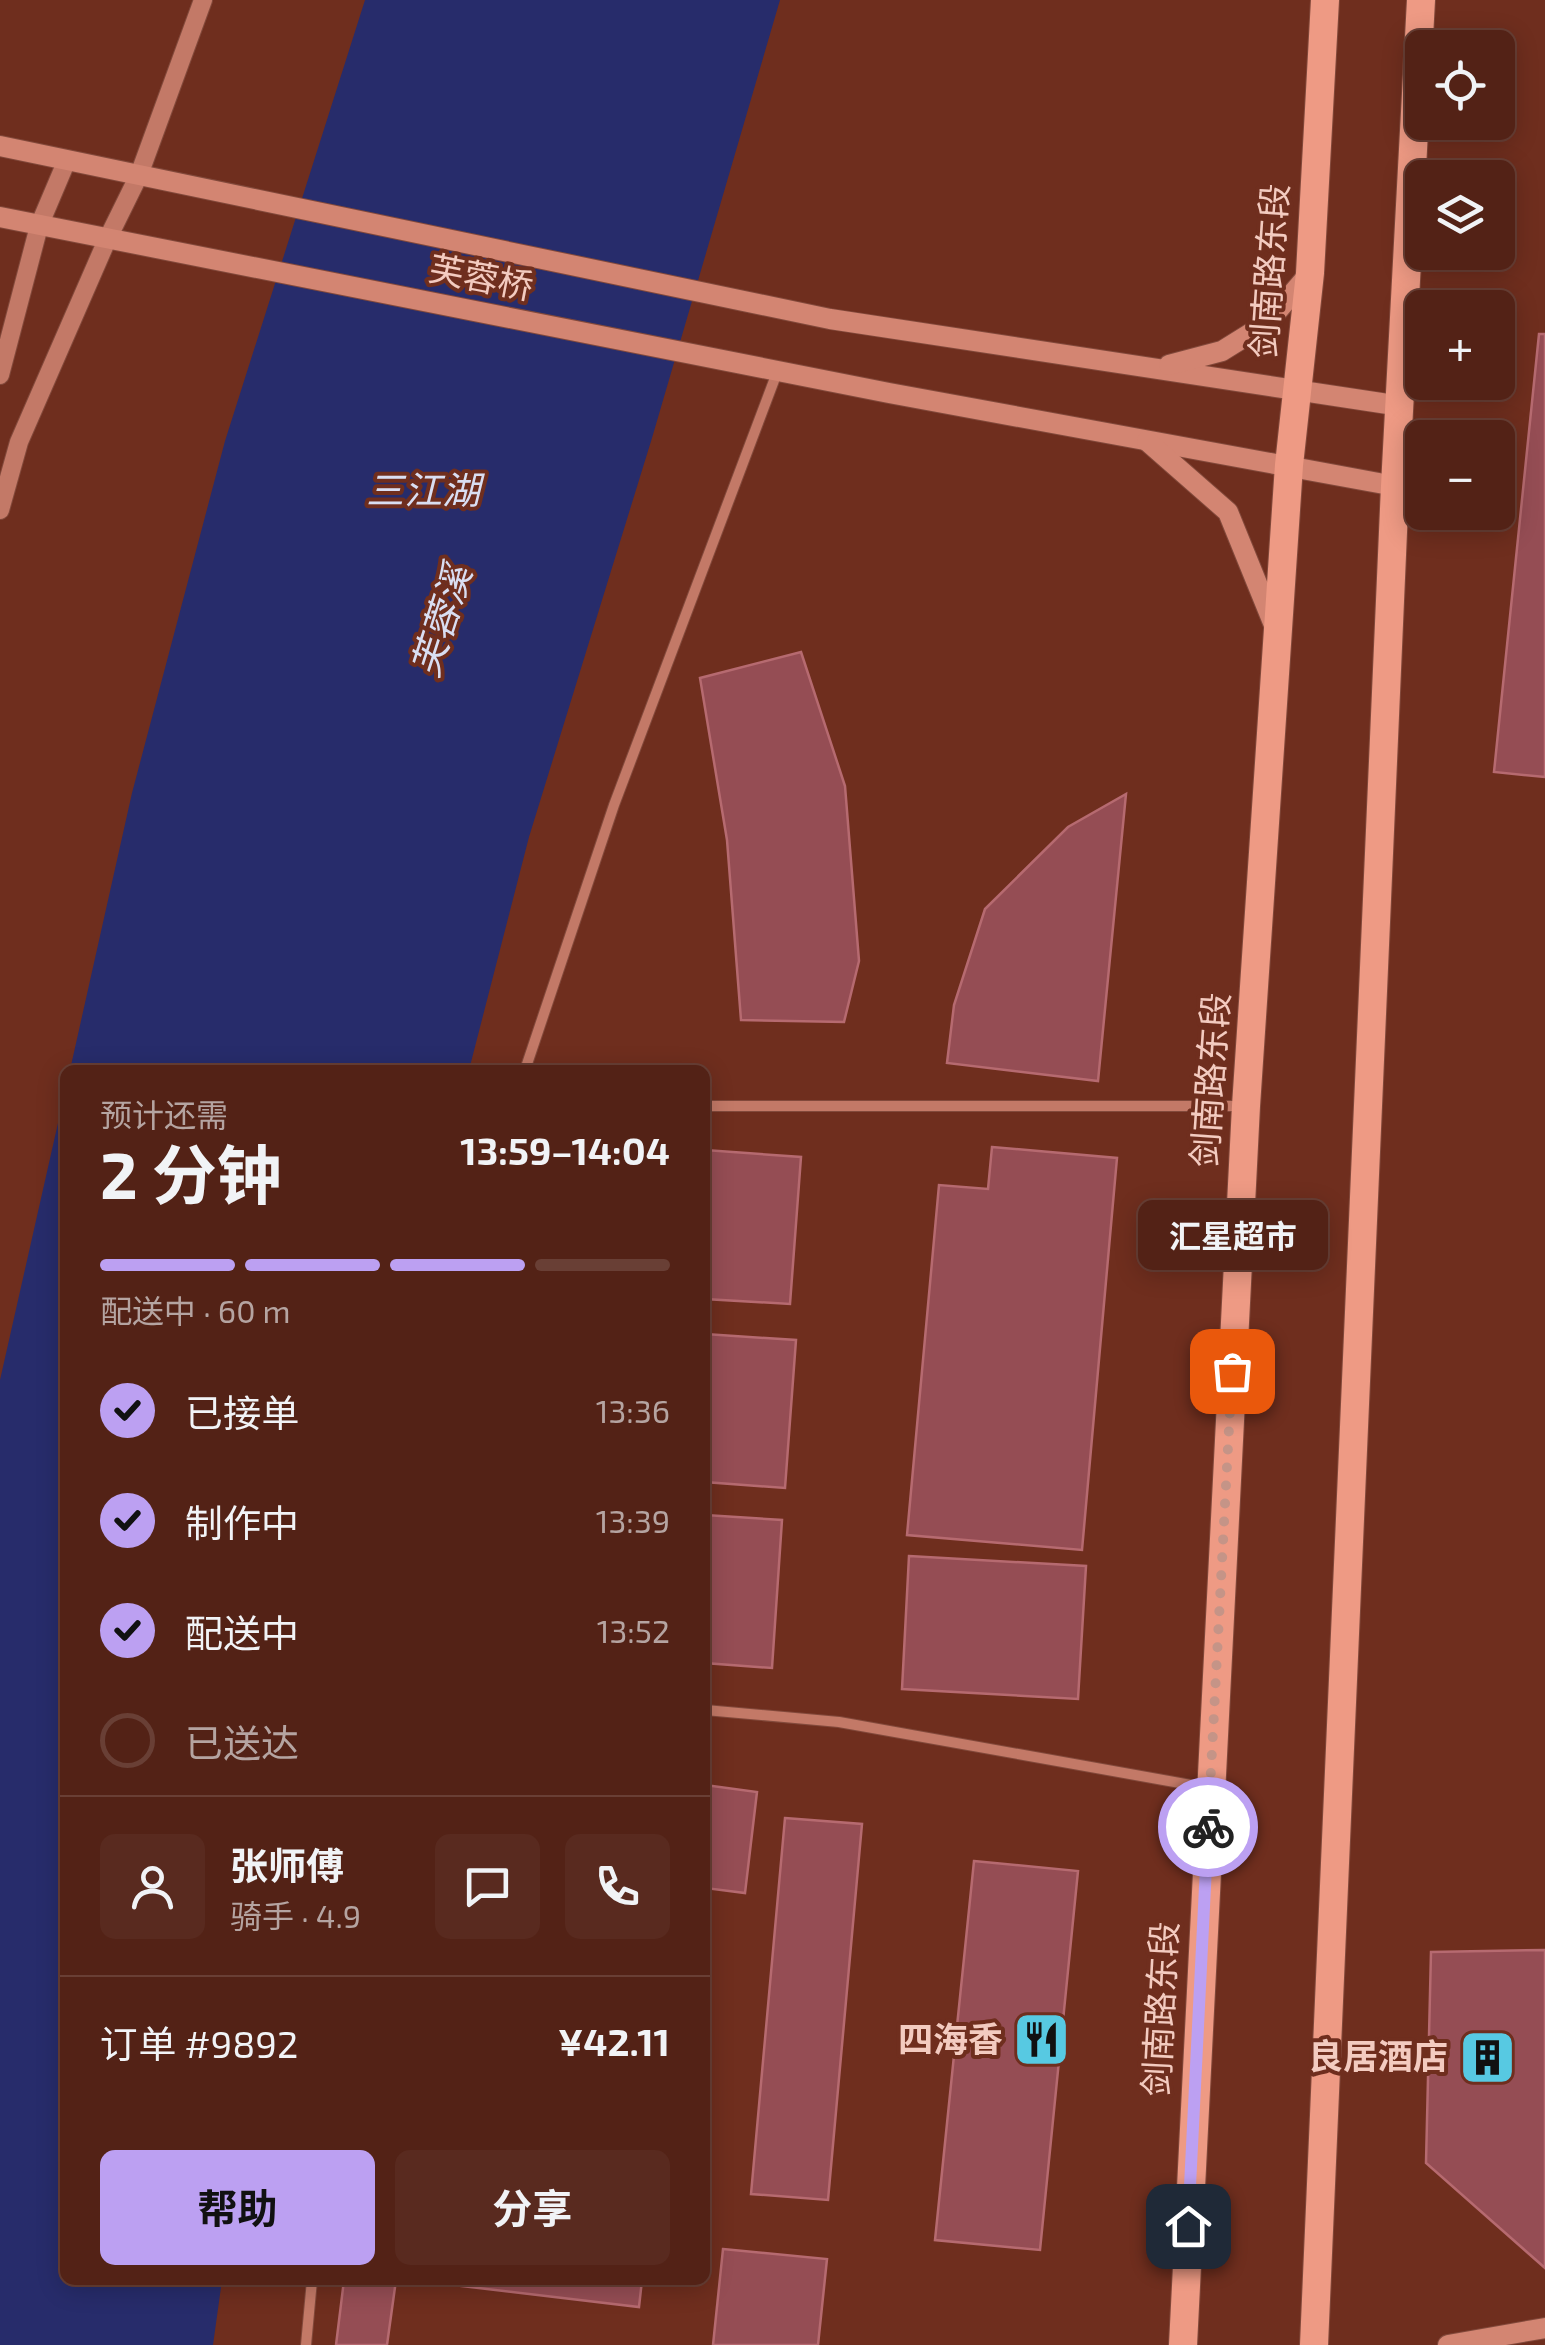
<!DOCTYPE html>
<html lang="zh">
<head>
<meta charset="utf-8">
<style>
	:root { --surface:#532216; --page:#592a1f; --text:#f1f3f6; --muted:#b5a4a1; --line:#693f35; --accent:#bca0f2 }
	body { margin:0; font-family:"Exo 2","Noto Sans SC",sans-serif; background:var(--page); color:var(--text); height:100vh; display:flex; flex-direction:column; font-size:38px; white-space:nowrap }
	* { box-sizing:border-box; margin:0 }
	p { font-size:32px; color:var(--muted) }
	.icon { flex:none; width:55px; height:55px; fill:none; stroke:currentColor; stroke-width:2; stroke-linecap:round; stroke-linejoin:round }
	.map { position:relative; flex:1; overflow:hidden }
	.panel { position:absolute; left:60px; top:1065px; width:650px; height:1220px; display:flex; flex-direction:column; background:var(--surface); border-radius:15px; box-shadow:0 5px 25px #0003,0 0 0 2px var(--line) }
	.panel>* { flex:none }
	.tools { position:absolute; left:1405px; top:30px; display:grid; gap:20px }
	.tools a { display:grid; place-items:center; width:110px; height:110px; border-radius:15px; background:var(--surface); box-shadow:0 5px 25px #0003,0 0 0 2px var(--line); font-size:50px }
	.pin { position:absolute; display:grid; place-items:center; width:85px; height:85px; color:#fff; margin:-42px; border-radius:20px; box-shadow:0 5px 15px #0006 }
	.courier { position:absolute; display:grid; place-items:center; width:100px; height:100px; margin:-50px; border:8px solid #bca0f2; border-radius:50%; background:#fff; color:#222; box-shadow:0 2px 12px #0007 }
	.bubble { position:absolute; height:70px; border-radius:15px; background:var(--surface); box-shadow:0 5px 25px #0003,0 0 0 2px var(--line); font-size:32px; font-weight:700; line-height:70px; text-align:center }
	.overview em { font-style:normal; font-weight:700 }
	.overview div { display:flex; flex-direction:column-reverse }
	.overview { display:flex; align-items:center; justify-content:space-between; height:170px; padding:0 40px }
	h1 { font-size:65px; font-weight:700; line-height:75px }
	.bar { display:grid; grid-template-columns:repeat(4,1fr); gap:15px 10px; align-content:center; height:120px; padding:0 40px }
	.bar i { height:12px; border-radius:8px; background:var(--line) }
	.bar .on { background:var(--accent) }
	.bar p { grid-column:span 4 }
	.line { display:flex; align-items:center; gap:25px; padding:0 40px; border-top:2px solid var(--line) }
	.line div { flex:1 }
	.round { display:grid; place-items:center; flex:none; width:105px; height:105px; border-radius:15px; background:var(--page) }
	ol { padding:0 40px; list-style:none }
	li { display:flex; align-items:center; gap:30px; height:110px }
	li p { margin-inline-start:auto }
	li .icon { padding:10px; border-radius:50%; background:var(--accent); color:#111; stroke-width:4 }
	li:last-child { color:var(--muted) }
	li i { width:55px; height:55px; border:5px solid var(--line); border-radius:50% }
	.cta { display:flex; gap:20px; margin-top:auto; padding:20px 40px }
	.cta a { flex:1; height:115px; border-radius:15px; background:var(--accent); color:#111; font-size:40px; font-weight:700; line-height:115px; text-align:center }
	.cta a+a { background:var(--page); color:var(--text) }
	.map>svg:first-child { display:block }
	.water { fill:#272c6b }
	.building { fill:#954d54; stroke:#b66a70; stroke-width:2.5 }
	.lines { fill:none; stroke-linecap:round; stroke-linejoin:round }
	.minor-casing { stroke:#82493b; stroke-width:12 }
	.tertiary-casing { stroke:#82493b; stroke-width:20 }
	.secondary-casing { stroke:#82493b; stroke-width:22 }
	.trunk-casing { stroke:#82493b; stroke-width:30 }
	.minor { stroke:#c37967; stroke-width:10 }
	.tertiary { stroke:#c37967; stroke-width:18 }
	.secondary { stroke:#d38572; stroke-width:20 }
	.trunk { stroke:#ee9a84; stroke-width:28 }
	.done { stroke:#c59487; stroke-width:10; stroke-dasharray:0 18 }
	.route { stroke:#bca0f2; stroke-width:12 }
	.labels { text-anchor:middle; stroke-width:8; stroke-linejoin:round; paint-order:stroke }
	.street-label { font-size:35px; fill:#f3cbc0; stroke:#6f2e1e }
	.poi-label { font-size:35px; font-weight:bold; fill:#f3cbc0; stroke:#6f2e1e; text-anchor:end }
	.water-label { font-size:38px; font-style:italic; fill:#d9def2; stroke:#6f2e1e }
</style>
</head>
<body>
<div class="map">
<svg width="1545" height="2345" viewBox="0 0 1545 2345">
	<rect width="100%" height="100%" fill="#6f2e1e"/>
	<!-- water -->
	<g class="water">
		<path d="M 365,0 L 780,0 L 652,438 L 529,837 L 469,1070 L 70,1070 L 132,793 L 225,441 Z"/>
		<path d="M 65,1092 L 65,2280 L 222,2280 L 213,2345 L 0,2345 L 0,1380 Z"/>
	</g>
	<!-- building -->
	<g class="building">
		<path d="M 1539,334 L 1545,334 L 1545,777 L 1494,772 Z"/>
		<path d="M 801,652 L 845,786 L 859,961 L 844,1022 L 741,1020 L 727,840 L 700,678 Z"/>
		<path d="M 1126,794 L 1098,1081 L 947,1063 L 954,1005 L 985,909 L 1068,827 Z"/>
		<path d="M 992,1147 L 1117,1158 L 1082,1550 L 907,1535 L 939,1185 L 988,1189 Z"/>
		<path d="M 705,1150 L 801,1157 L 790,1304 L 705,1299 Z"/>
		<path d="M 705,1334 L 796,1340 L 785,1488 L 705,1482 Z"/>
		<path d="M 705,1515 L 782,1520 L 772,1668 L 705,1663 Z"/>
		<path d="M 909,1556 L 1086,1566 L 1078,1699 L 902,1689 Z"/>
		<path d="M 705,1785 L 757,1792 L 745,1893 L 705,1888 Z"/>
		<path d="M 785,1818 L 862,1824 L 828,2200 L 751,2194 Z"/>
		<path d="M 974,1861 L 1078,1871 L 1040,2250 L 935,2240 Z"/>
		<path d="M 1545,1950 L 1545,2268 L 1426,2163 L 1431,1952 Z"/>
		<path d="M 723,2249 L 827,2259 L 818,2345 L 713,2345 Z"/>
		<path d="M 344,2280 L 396,2280 L 387,2345 L 336,2345 Z"/>
		<path d="M 411,2280 L 642,2280 L 639,2307 Z"/>
	</g>
	<g class="lines">
		<defs>
			<g id="minor">
				<path d="M 525,1070 L 614,805 L 778,370"/>
				<path d="M 705,1106 L 1245,1106"/>
				<path d="M 705,1710 L 839,1722 L 1208,1788"/>
				<path d="M 306,2345 L 312,2280"/>
			</g>
			<g id="tertiary">
				<path d="M 0,375 L 39,226 L 67,160"/>
				<path d="M 0,510 L 19,442 L 107,240 L 139,175 L 203,0"/>
			</g>
			<g id="secondary">
				<path d="M 0,146 L 830,319 L 1401,406"/>
				<path d="M 0,217 L 889,393 L 1395,486"/>
				<path d="M 1169,365 L 1222,351 L 1267,323 L 1310,273"/>
				<path d="M 1147,441 L 1228,512 L 1276,630"/>
				<path d="M 1448,2345 L 1545,2328"/>
			</g>
			<g id="trunk">
				<path d="M 1183,2345 L 1246,1106 L 1289,465 L 1310,273 L 1325,0"/>
				<path d="M 1314,2345 L 1395,486 L 1421,0"/>
			</g>
		</defs>
		<!-- minor casing -->
		<use href="#minor" class="minor-casing"/>
		<!-- tertiary casing -->
		<use href="#tertiary" class="tertiary-casing"/>
		<!-- secondary casing -->
		<use href="#secondary" class="secondary-casing"/>
		<!-- trunk casing -->
		<use href="#trunk" class="trunk-casing"/>
		<!-- minor -->
		<use href="#minor" class="minor"/>
		<!-- tertiary -->
		<use href="#tertiary" class="tertiary"/>
		<!-- secondary -->
		<use href="#secondary" class="secondary"/>
		<!-- trunk -->
		<use href="#trunk" class="trunk"/>
	</g>
	<g class="lines">
		<!-- done -->
		<path class="done" d="M 1208,1827 L 1232,1371"/>
		<!-- route -->
		<path class="route" d="M 1188,2226 L 1208,1827"/>
	</g>
	<!-- icons -->
	<defs>
		<symbol id="restaurant-square" viewBox="-11 -11 22 22"><rect x="-9" y="-9" width="18" height="18" rx="4" fill="#57c9e2" stroke="#6f2e1e"/><path d="M-5-6h1v4h1v-4h1v4h1v-4h1v5L-1.5 .5V6h-2V.5L-5-1ZM5-6V6H3V1.5H1.5Q1.5-4 5-6Z" fill="#111"/></symbol>
		<symbol id="building-square" viewBox="-11 -11 22 22"><rect x="-9" y="-9" width="18" height="18" rx="4" fill="#57c9e2" stroke="#6f2e1e"/><path d="M-4-6H4V6H1V3H-1V6H-4ZM-2.5-4.3h1.7v1.8h-1.7ZM.8-4.3h1.7v1.8H.8ZM-2.5-1h1.7V.8h-1.7ZM.8-1h1.7V.8H.8Z" fill="#111"/></symbol>
	</defs>
	<g fill-rule="evenodd">
		<use href="#restaurant-square" x="1010" y="2008" width="63" height="63"/>
		<use href="#building-square" x="1456" y="2026" width="63" height="63"/>
	</g>
	<g class="labels">
		<!-- street labels -->
		<g class="street-label">
			<text transform="translate(1270 271) rotate(-86)" y="12">剑南路东段</text>
			<text transform="translate(481 278) rotate(11)" y="12">芙蓉桥</text>
			<text transform="translate(1211 1080) rotate(-86)" y="12">剑南路东段</text>
			<text transform="translate(1161 2009) rotate(-87)" y="12">剑南路东段</text>
		</g>
		<!-- poi labels -->
		<g class="poi-label">
			<text x="1003" y="2052">四海香</text>
			<text x="1448" y="2069">良居酒店</text>
		</g>
		<!-- water labels -->
		<g class="water-label">
			<text x="423" y="504">三江湖</text>
			<text transform="translate(442 621) rotate(-72)" y="13">芙蓉溪</text>
		</g>
	</g>
</svg>
<div class="tools">
<a><svg class="icon" aria-label="locate" viewBox="0 0 24 24"><circle cx="12" cy="12" r="6"/><path d="M12 2v4M12 18v4M2 12h4M18 12h4"/></svg></a>
<a><svg class="icon" aria-label="layers" viewBox="0 0 24 24"><path d="M12 4l9 5-9 5-9-5zM3 14l9 5 9-5"/></svg></a>
<a>+</a>
<a>−</a>
</div>
<div class="pin" style="left:1232px;top:1371px;background:#ea580c"><svg class="icon" aria-label="bag" viewBox="0 0 24 24"><path d="M5 8h14l-1 12H6zM9 8a3 3 0 0 1 6 0"/></svg></div>
<div class="pin" style="left:1188px;top:2226px;background:#1f2937"><svg class="icon" aria-label="home" viewBox="0 0 24 24"><path d="M3 11l9-7 9 7M6 9v11h12V9"/></svg></div>
<div class="courier" style="left:1208px;top:1827px"><svg class="icon" aria-label="bike" viewBox="0 0 24 24"><circle cx="6" cy="16" r="4"/><circle cx="18" cy="16" r="4"/><path d="M6 16l4-8h5l3 8M10 8l3 8H6M13 5h3"/></svg></div>
<div class="bubble" style="left:1138px;top:1200px;width:190px">汇星超市</div>
<section class="panel">
<div class="overview"><div><h1>2 分钟</h1><p>预计还需</p></div><em>13:59–14:04</em></div>
<div class="bar"><i class="on"></i><i class="on"></i><i class="on"></i><i></i><p>配送中 · 60 m</p></div>
<ol>
<li><svg class="icon" aria-label="check" viewBox="0 0 24 24"><path d="M5 12l5 5 9-10"/></svg>已接单<p>13:36</p></li>
<li><svg class="icon" aria-label="check" viewBox="0 0 24 24"><path d="M5 12l5 5 9-10"/></svg>制作中<p>13:39</p></li>
<li><svg class="icon" aria-label="check" viewBox="0 0 24 24"><path d="M5 12l5 5 9-10"/></svg>配送中<p>13:52</p></li>
<li><i></i>已送达</li>
</ol>
<div class="line" style="height:180px"><a class="round"><svg class="icon" aria-label="person" viewBox="0 0 24 24"><circle cx="12" cy="8" r="4"/><path d="M4 21q1-7 8-7t8 7"/></svg></a><div><b>张师傅</b><p>骑手 · 4.9</p></div><a class="round"><svg class="icon" aria-label="chat" viewBox="0 0 24 24"><path d="M4 5h16v11H9l-5 4z"/></svg></a><a class="round"><svg class="icon" aria-label="phone" viewBox="0 0 24 24"><path d="M5 4h4l2 5-3 2q2 4 5 5l2-3 5 2v4C11 20 4 13 5 4z"/></svg></a></div>
<div class="line" style="height:130px"><div>订单 #9892</div><b>¥42.11</b></div>
<div class="cta"><a>帮助</a><a>分享</a></div>
</section>
</div>
</body>
</html>
